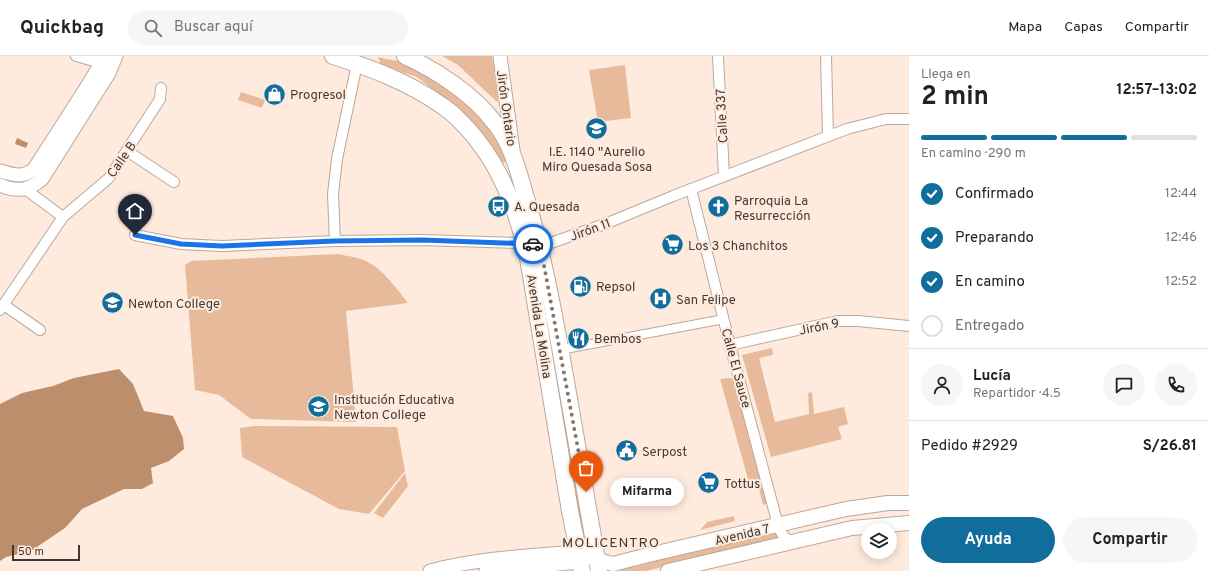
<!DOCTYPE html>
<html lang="es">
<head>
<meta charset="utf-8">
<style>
	:root { --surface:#fff; --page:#f6f6f6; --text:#222; --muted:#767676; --line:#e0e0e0; --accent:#116d9c }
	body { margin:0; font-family:Overpass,sans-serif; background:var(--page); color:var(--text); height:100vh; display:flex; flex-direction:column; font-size:15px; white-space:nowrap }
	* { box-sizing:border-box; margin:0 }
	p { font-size:13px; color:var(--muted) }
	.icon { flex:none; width:22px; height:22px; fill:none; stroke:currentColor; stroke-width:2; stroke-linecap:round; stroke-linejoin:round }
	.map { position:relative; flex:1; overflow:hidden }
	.side { display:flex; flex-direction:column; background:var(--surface); width:300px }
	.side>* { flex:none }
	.buttons { position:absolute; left:861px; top:467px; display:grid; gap:8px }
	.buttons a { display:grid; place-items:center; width:36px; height:36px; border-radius:50%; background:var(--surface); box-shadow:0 2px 10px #0003; font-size:20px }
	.scale { position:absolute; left:12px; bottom:10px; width:68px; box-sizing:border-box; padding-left:4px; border:2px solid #403933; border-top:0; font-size:11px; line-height:14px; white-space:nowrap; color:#403933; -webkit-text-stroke:3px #ffebdd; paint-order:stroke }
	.pin { position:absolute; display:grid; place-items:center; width:34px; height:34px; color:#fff; margin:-41px -17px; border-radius:50% 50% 50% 0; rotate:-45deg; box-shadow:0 0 4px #0007 }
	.pin .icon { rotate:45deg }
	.courier { position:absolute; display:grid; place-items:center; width:40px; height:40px; margin:-20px; border:3px solid #1a73e8; border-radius:50%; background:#fff; color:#222; box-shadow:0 1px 5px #0007 }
	.bubble { position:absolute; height:28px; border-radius:14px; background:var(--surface); box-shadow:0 2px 10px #0003; font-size:13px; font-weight:700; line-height:28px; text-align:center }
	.summary em { font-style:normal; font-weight:700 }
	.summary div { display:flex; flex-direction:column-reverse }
	.summary { display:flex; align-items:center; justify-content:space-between; height:68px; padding:0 12px }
	h1 { font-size:26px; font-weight:700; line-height:30px }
	.bar { display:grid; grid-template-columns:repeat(4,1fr); gap:6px 4px; align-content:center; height:48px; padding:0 12px }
	.bar i { height:5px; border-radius:3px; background:var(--line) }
	.bar .selected { background:var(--accent) }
	.bar p { grid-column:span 4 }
	.line { display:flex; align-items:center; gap:10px; padding:0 12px; border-top:1px solid var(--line) }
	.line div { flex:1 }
	.round { display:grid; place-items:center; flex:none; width:42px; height:42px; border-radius:21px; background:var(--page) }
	ol { padding:0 12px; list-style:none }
	li { display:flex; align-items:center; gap:12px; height:44px }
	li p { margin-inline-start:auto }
	li .icon { padding:4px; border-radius:50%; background:var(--accent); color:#fff; stroke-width:4 }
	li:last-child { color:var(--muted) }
	li i { width:22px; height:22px; border:2px solid var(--line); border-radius:50% }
	.cta { display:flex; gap:8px; margin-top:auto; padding:8px 12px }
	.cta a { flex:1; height:46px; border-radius:24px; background:var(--accent); color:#fff; font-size:16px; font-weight:700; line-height:46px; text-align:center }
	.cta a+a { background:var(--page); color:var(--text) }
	header { display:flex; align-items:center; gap:24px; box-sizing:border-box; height:56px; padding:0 20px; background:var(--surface); border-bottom:1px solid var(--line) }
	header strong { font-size:19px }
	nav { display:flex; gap:22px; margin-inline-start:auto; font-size:14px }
	.search { width:280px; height:36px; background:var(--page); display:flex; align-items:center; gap:10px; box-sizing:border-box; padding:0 14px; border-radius:22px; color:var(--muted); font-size:15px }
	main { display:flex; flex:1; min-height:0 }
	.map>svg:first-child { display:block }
	.green { fill:#e6ba9a }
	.water { fill:#bd8e6b }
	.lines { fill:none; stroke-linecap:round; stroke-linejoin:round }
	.pedestrian-casing { stroke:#baa89a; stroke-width:10 }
	.minor-casing { stroke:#baa89a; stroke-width:12 }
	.tertiary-casing { stroke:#baa89a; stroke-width:15 }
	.secondary-casing { stroke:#baa89a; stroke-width:16 }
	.primary-casing { stroke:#baa89a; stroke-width:18 }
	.pedestrian { stroke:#fff; stroke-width:8 }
	.minor { stroke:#fff; stroke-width:10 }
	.tertiary { stroke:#fff; stroke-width:13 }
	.secondary { stroke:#fff; stroke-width:14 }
	.primary { stroke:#fff; stroke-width:16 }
	.done { stroke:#83776e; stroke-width:4; stroke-dasharray:0 7.2 }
	.route { stroke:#1a73e8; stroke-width:5 }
	.labels { text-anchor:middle; stroke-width:4; stroke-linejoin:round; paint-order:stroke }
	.poi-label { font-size:13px; fill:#403933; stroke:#ffebdd; text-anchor:start }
	.street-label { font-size:13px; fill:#403933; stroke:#ffebdd }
	.neighbourhood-label { font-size:14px; letter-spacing:1px; fill:#403933; stroke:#ffebdd }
</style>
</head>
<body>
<header>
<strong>Quickbag</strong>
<div class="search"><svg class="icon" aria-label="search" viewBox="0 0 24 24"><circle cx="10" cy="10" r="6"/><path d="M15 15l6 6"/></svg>Buscar aquí</div>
<nav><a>Mapa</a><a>Capas</a><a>Compartir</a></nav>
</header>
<main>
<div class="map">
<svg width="909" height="515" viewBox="0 0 909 515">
	<rect width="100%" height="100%" fill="#ffebdd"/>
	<!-- green -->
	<g class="green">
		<path d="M 442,0 L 492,0 L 499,44 L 497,46 L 458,9 Z"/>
		<path d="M 378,1 L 386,3 L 405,6 L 471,49 L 494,73 L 508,104 L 503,107 L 491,91 L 447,44 L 417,21 L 381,9 Z"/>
		<path d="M 625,9 L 631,62 L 598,66 L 589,14 Z"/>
		<path d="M 241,36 L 265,44 L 262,52 L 238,44 Z"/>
		<path d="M 338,198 C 346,200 358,201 366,205 C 383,213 396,232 408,247 L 346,255 L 356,366 L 251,363 L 219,339 L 195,334 L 185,209 L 191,205 Z"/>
		<path d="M 533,199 L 538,199 L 586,477 L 580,479 Z"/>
		<path d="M 772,292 L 773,299 L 759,302 L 775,366 L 809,358 L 808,337 L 812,336 L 814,358 L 844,351 L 848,368 L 838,371 L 842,383 L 771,401 L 742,299 Z"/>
		<path d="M 730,322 L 736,324 L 769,447 L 763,449 L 758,429 L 750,430 L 720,323 Z"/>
		<path d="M 255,370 L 397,371 L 405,415 L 369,458 L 339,453 L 242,401 L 240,372 Z"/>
		<path d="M 405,417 L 408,430 L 383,462 L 374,457 Z"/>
		<path d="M 734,460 L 735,465 L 700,474 L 707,466 Z"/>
		<path d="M 775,474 L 775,478 L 781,483 L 646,515 L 621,515 L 621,514 Z"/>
	</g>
	<!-- water -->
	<g class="water">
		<path d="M 17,82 L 28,87 L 26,92 L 15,88 Z"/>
		<path d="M 119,313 L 133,328 L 144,355 L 173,360 L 183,382 L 184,393 L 169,405 L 151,412 L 153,427 L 142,433 L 124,433 L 82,453 L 65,472 L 31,495 L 6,501 L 0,505 L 0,348 L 22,337 L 53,330 L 74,322 Z"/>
	</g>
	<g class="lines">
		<defs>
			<path id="pedestrian" d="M 560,294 L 724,263"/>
			<g id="minor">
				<path d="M 76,0 L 101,7"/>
				<path d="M 718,0 L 724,120"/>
				<path d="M 826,0 L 828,80"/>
				<path d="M 127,95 L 174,126"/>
				<path d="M 25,133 L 63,161"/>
				<path d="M 691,133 L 730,289 L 778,469 C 781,478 784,482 792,486"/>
				<path d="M 135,179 L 181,188 L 222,190 L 335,185 L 422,184 L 548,188 L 605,168 L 673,140 L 847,73 L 886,63 L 909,63"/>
				<path d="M 335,185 L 333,138 L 337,103 L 357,8"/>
				<path d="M 4,249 L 40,274"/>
				<path d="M 0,254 L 63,161 L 109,122 L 160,43 L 161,32"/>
				<path d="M 730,289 L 838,265 L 858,265 L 909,270"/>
			</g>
			<g id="tertiary">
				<path d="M 500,0 L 513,94"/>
				<path d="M 0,115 C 13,119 23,122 34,113 L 88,29 L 101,7 L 103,0"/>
				<path d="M 0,129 C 17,136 28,135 42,123 L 109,17 L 116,0"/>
				<path d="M 430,515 C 478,502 529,500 578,496"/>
				<path d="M 486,515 L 580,506"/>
			</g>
			<g id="secondary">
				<path d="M 578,496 L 597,504 L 613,508 L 648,499 L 846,453 L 888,447 L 909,447"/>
				<path d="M 668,515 L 852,472 L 909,467"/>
			</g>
			<g id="primary">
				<path d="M 333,0 C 371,12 408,26 441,49 C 445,52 451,56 455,60 C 496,98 516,148 528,202 L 570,455 L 582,515"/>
				<path d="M 405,0 C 436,14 473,38 494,66 C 514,90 520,123 529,152 C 543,200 552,248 561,297 C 574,370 586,443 599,515"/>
			</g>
		</defs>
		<!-- pedestrian casing -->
		<use href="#pedestrian" class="pedestrian-casing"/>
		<!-- minor casing -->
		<use href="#minor" class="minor-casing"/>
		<!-- tertiary casing -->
		<use href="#tertiary" class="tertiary-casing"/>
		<!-- secondary casing -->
		<use href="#secondary" class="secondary-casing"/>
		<!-- primary casing -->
		<use href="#primary" class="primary-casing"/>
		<!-- pedestrian -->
		<use href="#pedestrian" class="pedestrian"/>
		<!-- minor -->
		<use href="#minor" class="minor"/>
		<!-- tertiary -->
		<use href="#tertiary" class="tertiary"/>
		<!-- secondary -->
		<use href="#secondary" class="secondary"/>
		<!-- primary -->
		<use href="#primary" class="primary"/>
	</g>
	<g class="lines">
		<!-- done -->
		<path class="done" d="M 533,188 L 539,188 L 543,204 L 586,436"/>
		<!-- route -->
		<path class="route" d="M 135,179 L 181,188 L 222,190 L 335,185 L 422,184 L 533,188"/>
	</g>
	<!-- icons -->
	<defs>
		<symbol id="shop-disc" viewBox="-11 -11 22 22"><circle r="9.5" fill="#116d9c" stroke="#ffebdd"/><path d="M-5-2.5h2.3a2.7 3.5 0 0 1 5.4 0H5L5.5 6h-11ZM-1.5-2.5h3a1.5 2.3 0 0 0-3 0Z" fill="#fff"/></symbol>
		<symbol id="school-disc" viewBox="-11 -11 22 22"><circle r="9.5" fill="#116d9c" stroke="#ffebdd"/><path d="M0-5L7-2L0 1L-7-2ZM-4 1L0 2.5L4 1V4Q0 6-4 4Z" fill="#fff"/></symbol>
		<symbol id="bus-disc" viewBox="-11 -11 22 22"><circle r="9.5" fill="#116d9c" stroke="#ffebdd"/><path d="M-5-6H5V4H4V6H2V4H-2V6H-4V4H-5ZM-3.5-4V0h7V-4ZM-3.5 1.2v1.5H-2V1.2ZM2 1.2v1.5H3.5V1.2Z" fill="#fff"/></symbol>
		<symbol id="church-disc" viewBox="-11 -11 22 22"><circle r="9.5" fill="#116d9c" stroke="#ffebdd"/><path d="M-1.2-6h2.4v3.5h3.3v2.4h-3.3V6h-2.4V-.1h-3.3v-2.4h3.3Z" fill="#fff"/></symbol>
		<symbol id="supermarket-disc" viewBox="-11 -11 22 22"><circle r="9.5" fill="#116d9c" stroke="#ffebdd"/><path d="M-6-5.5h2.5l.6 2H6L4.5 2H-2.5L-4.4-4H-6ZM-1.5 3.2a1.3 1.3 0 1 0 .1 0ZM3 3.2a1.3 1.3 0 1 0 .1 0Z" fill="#fff"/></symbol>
		<symbol id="fuel-disc" viewBox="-11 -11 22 22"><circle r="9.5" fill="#116d9c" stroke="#ffebdd"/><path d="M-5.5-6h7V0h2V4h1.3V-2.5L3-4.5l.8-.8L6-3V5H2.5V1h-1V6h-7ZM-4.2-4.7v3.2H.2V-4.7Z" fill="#fff"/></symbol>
		<symbol id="hospital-disc" viewBox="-11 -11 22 22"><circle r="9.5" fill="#116d9c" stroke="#ffebdd"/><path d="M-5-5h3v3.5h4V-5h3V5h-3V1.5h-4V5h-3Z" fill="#fff"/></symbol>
		<symbol id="restaurant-disc" viewBox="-11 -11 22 22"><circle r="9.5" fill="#116d9c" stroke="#ffebdd"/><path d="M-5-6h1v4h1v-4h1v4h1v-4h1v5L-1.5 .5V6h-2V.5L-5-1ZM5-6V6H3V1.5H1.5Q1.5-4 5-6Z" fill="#fff"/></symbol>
		<symbol id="civic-disc" viewBox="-11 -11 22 22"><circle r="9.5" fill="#116d9c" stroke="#ffebdd"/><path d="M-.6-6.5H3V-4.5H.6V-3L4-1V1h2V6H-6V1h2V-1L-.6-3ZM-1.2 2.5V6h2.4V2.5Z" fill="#fff"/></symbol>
	</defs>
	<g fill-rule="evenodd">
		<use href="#shop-disc" x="262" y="26" width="25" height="25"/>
		<use href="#school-disc" x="584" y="60" width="25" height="25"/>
		<use href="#bus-disc" x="486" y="138" width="25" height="25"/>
		<use href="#church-disc" x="706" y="138" width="25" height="25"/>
		<use href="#supermarket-disc" x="660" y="176" width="25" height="25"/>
		<use href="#fuel-disc" x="568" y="218" width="25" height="25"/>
		<use href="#hospital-disc" x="648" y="230" width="25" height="25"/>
		<use href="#school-disc" x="100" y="234" width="25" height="25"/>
		<use href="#restaurant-disc" x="566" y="270" width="25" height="25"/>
		<use href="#school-disc" x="306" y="338" width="25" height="25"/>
		<use href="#civic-disc" x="614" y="382" width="25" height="25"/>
		<use href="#supermarket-disc" x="696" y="414" width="25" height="25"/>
	</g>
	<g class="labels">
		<!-- poi labels -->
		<g class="poi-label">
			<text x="290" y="43">Progresol</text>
			<text x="597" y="100" text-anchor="middle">I.E. 1140 "Aurelio<tspan x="597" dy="15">Miro Quesada Sosa</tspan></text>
			<text x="734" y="149">Parroquia La<tspan x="734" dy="15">Resurrección</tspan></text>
			<text x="514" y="155">A. Quesada</text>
			<text x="688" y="194">Los 3 Chanchitos</text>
			<text x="596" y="235">Repsol</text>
			<text x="676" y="248">San Felipe</text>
			<text x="128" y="252">Newton College</text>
			<text x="594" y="287">Bembos</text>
			<text x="334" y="348">Institución Educativa<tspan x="334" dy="15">Newton College</tspan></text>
			<text x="642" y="400">Serpost</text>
			<text x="724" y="432">Tottus</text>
		</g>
		<!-- street labels -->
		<g class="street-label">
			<text transform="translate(507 52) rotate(82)" y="5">Jirón Ontario</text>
			<text transform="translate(721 60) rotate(-93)" y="5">Calle 337</text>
			<text transform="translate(121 103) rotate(-55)" y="5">Calle B</text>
			<text transform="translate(590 173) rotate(-20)" y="5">Jirón 11</text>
			<text transform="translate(540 270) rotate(81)" y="5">Avenida La Molina</text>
			<text transform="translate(819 270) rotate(-11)" y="5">Jirón 9</text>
			<text transform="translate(737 312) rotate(75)" y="5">Calle El Sauce</text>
			<text transform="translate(742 478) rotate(-13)" y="5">Avenida 7</text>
		</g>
		<!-- neighbourhood labels -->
		<g class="neighbourhood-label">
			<text x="611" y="491">MOLICENTRO</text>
		</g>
	</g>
</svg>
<div class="buttons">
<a><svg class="icon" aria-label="layers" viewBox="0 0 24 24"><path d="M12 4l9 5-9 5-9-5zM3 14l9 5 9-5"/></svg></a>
</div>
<div class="scale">50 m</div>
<div class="pin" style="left:586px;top:436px;background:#ea580c"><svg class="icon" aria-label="bag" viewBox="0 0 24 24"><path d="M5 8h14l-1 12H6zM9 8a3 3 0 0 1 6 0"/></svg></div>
<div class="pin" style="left:135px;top:179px;background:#1f2937"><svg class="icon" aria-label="home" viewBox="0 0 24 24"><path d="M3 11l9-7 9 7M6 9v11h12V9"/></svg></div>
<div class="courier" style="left:533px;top:188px"><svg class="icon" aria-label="car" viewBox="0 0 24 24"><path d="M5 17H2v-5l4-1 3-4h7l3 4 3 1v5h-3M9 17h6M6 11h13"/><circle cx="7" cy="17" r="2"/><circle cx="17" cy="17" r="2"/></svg></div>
<div class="bubble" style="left:610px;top:422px;width:74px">Mifarma</div>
</div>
<section class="side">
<div class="summary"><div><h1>2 min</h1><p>Llega en</p></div><em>12:57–13:02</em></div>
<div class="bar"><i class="selected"></i><i class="selected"></i><i class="selected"></i><i></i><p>En camino · 290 m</p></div>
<ol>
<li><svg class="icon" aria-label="check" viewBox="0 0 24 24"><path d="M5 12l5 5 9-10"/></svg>Confirmado<p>12:44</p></li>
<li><svg class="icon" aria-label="check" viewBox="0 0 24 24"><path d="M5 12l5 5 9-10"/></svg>Preparando<p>12:46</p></li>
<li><svg class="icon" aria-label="check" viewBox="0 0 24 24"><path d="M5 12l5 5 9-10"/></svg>En camino<p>12:52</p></li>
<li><i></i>Entregado</li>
</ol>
<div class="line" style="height:72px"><a class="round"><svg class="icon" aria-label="person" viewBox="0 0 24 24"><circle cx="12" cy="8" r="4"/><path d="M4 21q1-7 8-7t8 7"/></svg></a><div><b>Lucía</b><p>Repartidor · 4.5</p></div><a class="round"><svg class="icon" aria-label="chat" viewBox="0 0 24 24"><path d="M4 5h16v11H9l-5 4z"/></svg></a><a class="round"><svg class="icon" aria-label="phone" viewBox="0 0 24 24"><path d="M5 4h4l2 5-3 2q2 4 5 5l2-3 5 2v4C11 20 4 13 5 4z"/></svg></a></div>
<div class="line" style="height:52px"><div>Pedido #2929</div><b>S/26.81</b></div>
<div class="cta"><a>Ayuda</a><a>Compartir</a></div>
</section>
</main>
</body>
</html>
